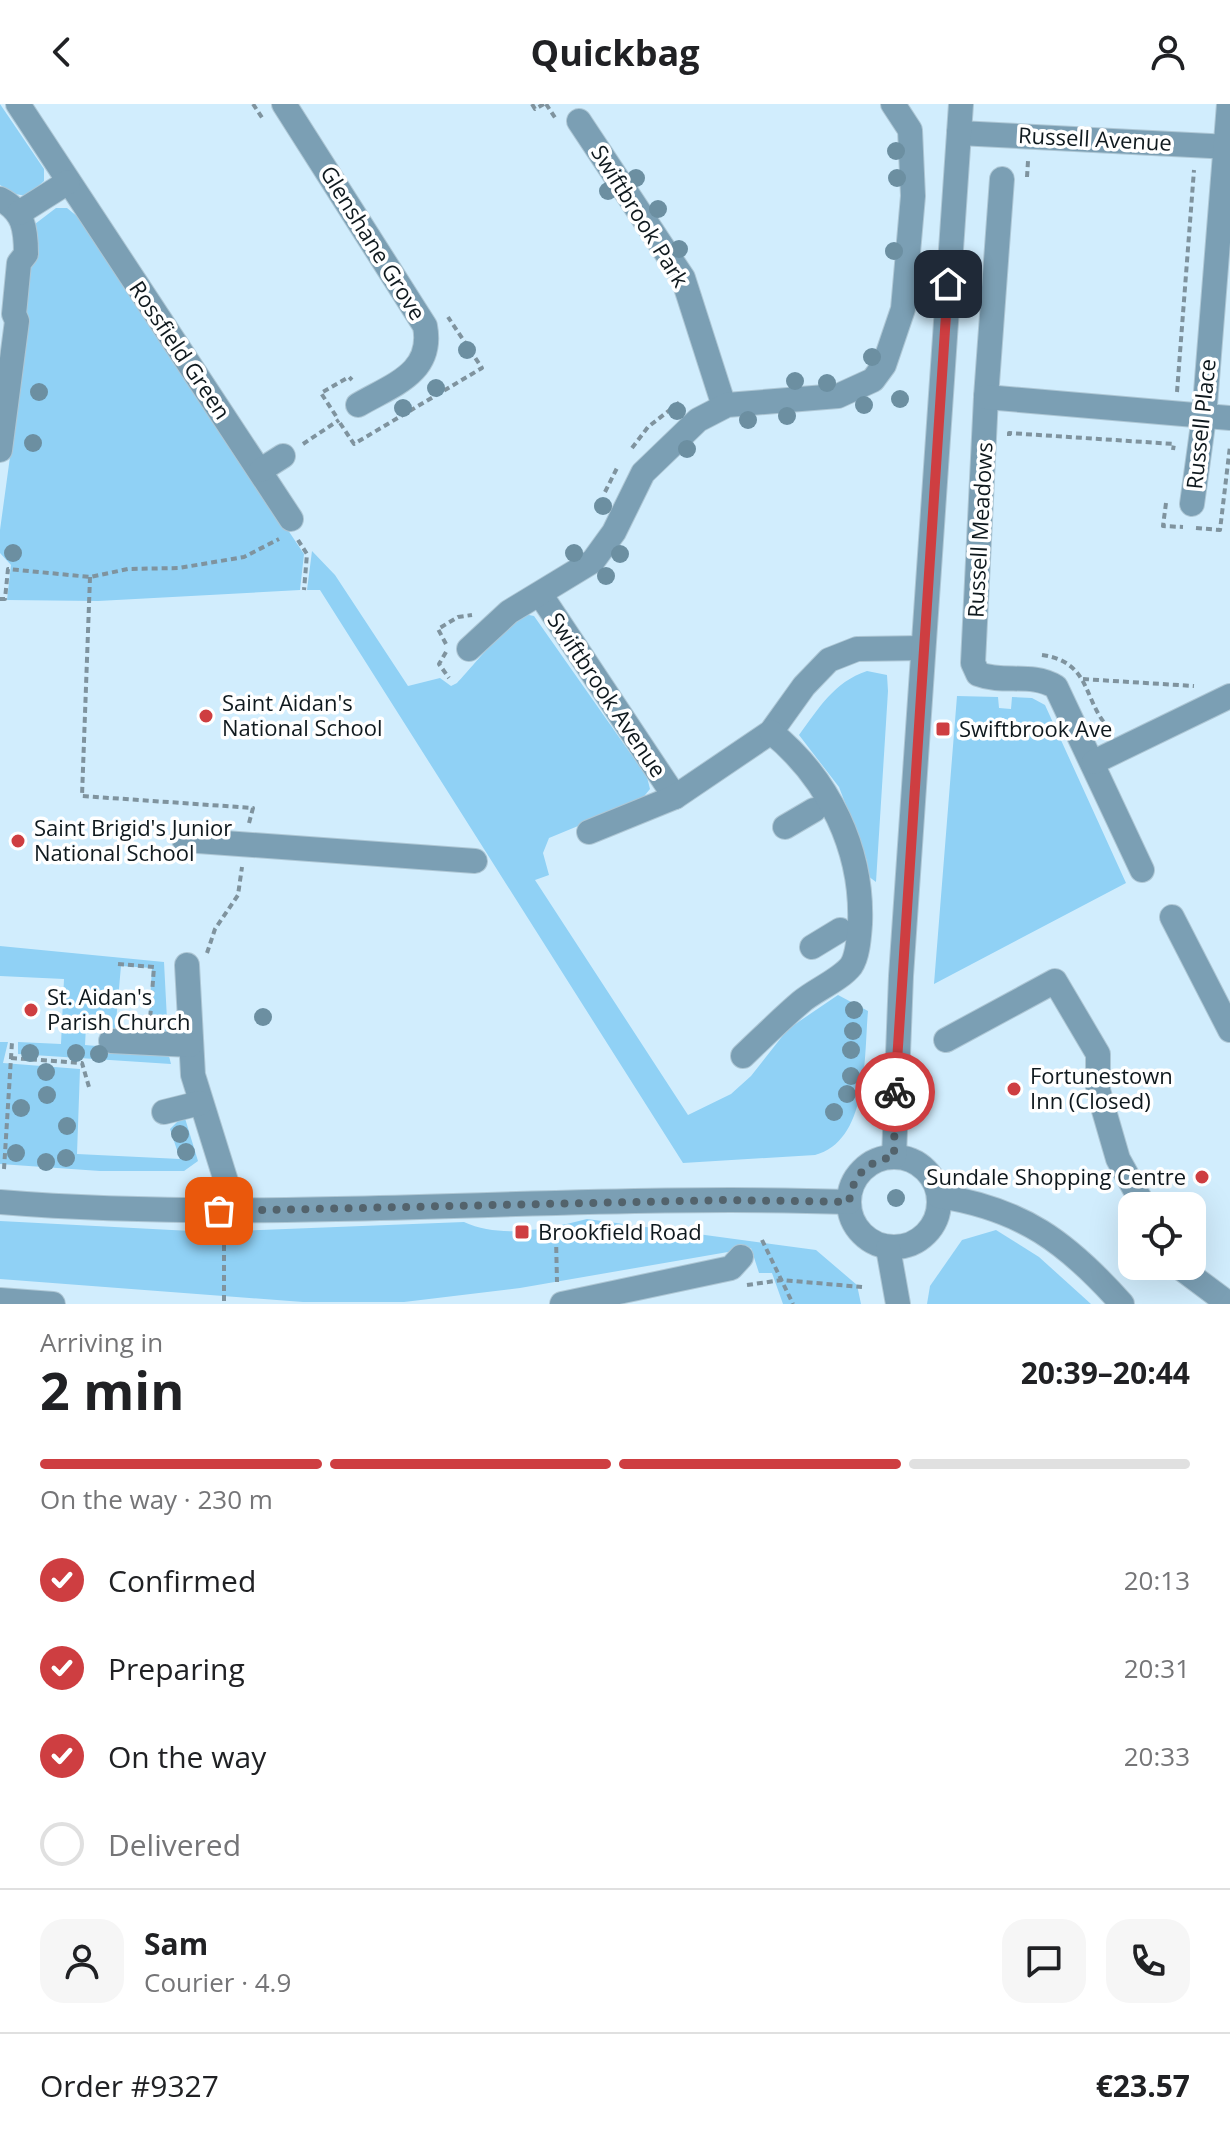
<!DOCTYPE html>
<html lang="en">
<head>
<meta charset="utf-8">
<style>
	:root { --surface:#fff; --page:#f6f6f6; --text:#202124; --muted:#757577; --line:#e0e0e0; --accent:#ce3e41 }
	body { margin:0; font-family:"Open Sans",sans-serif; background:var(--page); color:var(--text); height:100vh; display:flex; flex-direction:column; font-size:30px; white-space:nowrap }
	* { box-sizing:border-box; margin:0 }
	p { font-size:26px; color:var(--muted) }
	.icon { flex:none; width:44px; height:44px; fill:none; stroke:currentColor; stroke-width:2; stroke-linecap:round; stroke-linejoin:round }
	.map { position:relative; height:1200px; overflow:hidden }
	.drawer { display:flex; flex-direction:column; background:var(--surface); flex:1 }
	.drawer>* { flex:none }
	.tools { position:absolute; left:1118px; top:1088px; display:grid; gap:16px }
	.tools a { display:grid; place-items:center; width:88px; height:88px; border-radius:16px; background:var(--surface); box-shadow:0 8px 32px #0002; font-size:40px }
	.pin { position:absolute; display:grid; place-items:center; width:68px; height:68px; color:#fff; margin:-34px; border-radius:16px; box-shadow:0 4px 12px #0006 }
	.courier { position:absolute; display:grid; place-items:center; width:80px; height:80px; margin:-40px; border:6px solid #ce3e41; border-radius:50%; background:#fff; color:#222; box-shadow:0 2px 10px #0007 }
	.headline em { font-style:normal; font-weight:700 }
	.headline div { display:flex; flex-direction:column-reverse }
	.headline { display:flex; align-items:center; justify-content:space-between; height:136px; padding:0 40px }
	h1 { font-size:52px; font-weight:700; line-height:60px }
	.bar { display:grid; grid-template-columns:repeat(4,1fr); gap:12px 8px; align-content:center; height:96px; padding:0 40px }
	.bar i { height:10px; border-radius:6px; background:var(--line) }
	.bar .on { background:var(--accent) }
	.bar p { grid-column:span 4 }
	.line { display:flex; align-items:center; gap:20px; padding:0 40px; border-top:2px solid var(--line) }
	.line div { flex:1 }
	.round { display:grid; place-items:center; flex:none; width:84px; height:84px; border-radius:24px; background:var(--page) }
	ol { padding:0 40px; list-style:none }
	li { display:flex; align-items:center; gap:24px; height:88px }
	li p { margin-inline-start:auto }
	li .icon { padding:8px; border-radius:50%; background:var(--accent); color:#fff; stroke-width:4 }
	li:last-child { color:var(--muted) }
	li i { width:44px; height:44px; border:4px solid var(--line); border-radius:50% }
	header { display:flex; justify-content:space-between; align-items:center; height:104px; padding:0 40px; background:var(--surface); font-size:36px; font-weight:700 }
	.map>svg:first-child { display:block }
	.green { fill:#90d1f5 }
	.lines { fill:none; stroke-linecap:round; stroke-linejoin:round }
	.minor-casing { stroke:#aec7d5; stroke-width:26 }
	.path { stroke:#7f939e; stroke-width:4; stroke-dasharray:6 4; stroke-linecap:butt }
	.minor { stroke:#7b9fb4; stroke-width:24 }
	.tree { fill:#6c8fa1 }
	.done { stroke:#53636c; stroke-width:8; stroke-dasharray:0 14.4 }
	.route { stroke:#ce3e41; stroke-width:10 }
	.poi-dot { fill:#ce3e41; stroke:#fff; stroke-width:3 }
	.labels { text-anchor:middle; stroke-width:7; stroke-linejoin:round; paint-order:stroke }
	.street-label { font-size:22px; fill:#0f191e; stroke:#fff }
	.poi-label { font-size:22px; fill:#0f191e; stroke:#fff; text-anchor:start }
</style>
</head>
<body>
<header><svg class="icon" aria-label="back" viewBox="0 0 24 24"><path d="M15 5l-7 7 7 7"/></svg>Quickbag<svg class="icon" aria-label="person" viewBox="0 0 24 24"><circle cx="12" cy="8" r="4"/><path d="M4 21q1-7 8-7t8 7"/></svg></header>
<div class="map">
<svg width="1230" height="1200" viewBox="0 0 1230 1200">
	<rect width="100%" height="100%" fill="#d1edfd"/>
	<!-- green -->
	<g class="green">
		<path d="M 0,0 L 44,65 L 44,77 L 27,92 L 15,90 L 0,81 Z"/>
		<path d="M 56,104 L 67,104 L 78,113 L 304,450 L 300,486 L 98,497 L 7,496 L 11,461 L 0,449 L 0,426 L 29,214 C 7,182 47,153 35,120 Z"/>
		<path d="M 312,447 L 335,471 L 408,582 L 440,574 L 451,582 L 457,579 C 468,568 513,513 521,511 C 525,510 529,511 534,512 L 647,673 L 650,685 L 641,696 L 549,734 L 543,749 L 549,771 L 535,776 L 688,1011 L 731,990 L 751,972 L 788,925 L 838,891 L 868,907 C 864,951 869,1037 815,1051 L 683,1059 L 320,486 L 307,486 Z"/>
		<path d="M 867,567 L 887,571 L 888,587 L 876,778 L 868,772 L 867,757 L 839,683 L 799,631 C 819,604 834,578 867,567 Z"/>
		<path d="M 957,592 L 998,593 L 999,604 L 1011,605 L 1012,593 L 1032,594 L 1045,601 L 1126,779 L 934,880 Z"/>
		<path d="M 0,842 L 164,858 L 168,935 L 148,931 L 152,864 L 121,862 L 115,929 L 107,929 L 107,922 L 86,922 L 85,941 L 168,948 L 171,960 L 18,950 L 18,938 L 61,940 L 64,875 L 0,872 Z"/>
		<path d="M 0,938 L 8,938 L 3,959 L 80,965 L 77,1050 L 180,1055 L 170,1025 L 184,1011 L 198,1057 L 184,1067 L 100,1067 L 0,1060 Z"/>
		<path d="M 587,1115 L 816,1146 L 857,1181 L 861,1200 L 783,1200 L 772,1169 L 759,1169 L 751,1144 L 520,1184 L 404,1198 L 303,1198 L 0,1175 L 0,1117 L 210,1128 L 464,1118 C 501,1135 548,1125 587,1115 Z"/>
		<path d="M 996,1126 L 1039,1153 L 1091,1200 L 927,1200 L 930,1182 L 962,1136 Z"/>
	</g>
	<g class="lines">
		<defs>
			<g id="minor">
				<path d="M 18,0 L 291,415"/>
				<path d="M 284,0 L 425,222 C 434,269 392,281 358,301"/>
				<path d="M 579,17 L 683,174 L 724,302"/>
				<path d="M 959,29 L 1230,43"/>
				<path d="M 1002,75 L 986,293 L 973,559 L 978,570 C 1004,580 1031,568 1056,583 L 1142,766"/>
				<path d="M 0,95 C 24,107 26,126 26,150 L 19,159 L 14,210 L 17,217 L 0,346"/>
				<path d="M 19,109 L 68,78"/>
				<path d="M 986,293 L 1230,314"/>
				<path d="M 261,366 L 283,352"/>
				<path d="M 1192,400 L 1204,313 L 1229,0"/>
				<path d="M 540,490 L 675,693"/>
				<path d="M 469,545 L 509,508 L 593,457 L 614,428 L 643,369 L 698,316 L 727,301 L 838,292 L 873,276 L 884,261 L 903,205 L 913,92 L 910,26 L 893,0"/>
				<path d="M 1094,658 L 1230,592"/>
				<path d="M 785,723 L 814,706"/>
				<path d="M 589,728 L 675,693 L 771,628 L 804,582 L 829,556 L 857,545 L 923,544"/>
				<path d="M 184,736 L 475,757"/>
				<path d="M 1172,813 L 1230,926"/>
				<path d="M 812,843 L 840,826"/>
				<path d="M 187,861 L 193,971 L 226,1077 L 241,1107"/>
				<path d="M 946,936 L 1055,877 L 1098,950 L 1098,986 L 1118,1055 L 1144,1102"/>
				<path d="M 111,937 L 190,941"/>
				<path d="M 743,952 C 762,934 781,915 801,898 C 815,886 840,876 851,862 C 858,852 859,832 860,820 C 863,746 829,675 771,628"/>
				<path d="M 164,1008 L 200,999"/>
				<circle cx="894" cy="1098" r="45"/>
				<path d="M 894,1053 L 901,872 L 961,0"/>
				<path d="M 939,1092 C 1022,1105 1067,1138 1122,1200"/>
				<path d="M 0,1098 C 283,1121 566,1088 849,1098"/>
				<path d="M 888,1144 L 898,1200"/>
				<path d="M 1178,1162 L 1229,1200"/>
				<path d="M 0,1196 L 53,1200"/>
				<path d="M 562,1200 L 731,1164 L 741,1153"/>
			</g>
		</defs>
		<!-- minor casing -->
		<use href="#minor" class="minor-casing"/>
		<!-- path -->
		<g class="path">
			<path d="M 253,0 L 263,15"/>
			<path d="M 532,0 L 535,5 L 544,0"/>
			<path d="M 546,0 L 556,15"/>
			<path d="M 1027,73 L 1028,57"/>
			<path d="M 1177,288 L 1194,66"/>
			<path d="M 336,312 L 321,289 L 349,273 L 352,276"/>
			<path d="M 340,319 L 354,340 L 482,264 L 448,213"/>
			<path d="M 1009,332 L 1009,329 L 1174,340 L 1173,346"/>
			<path d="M 303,340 L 339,316"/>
			<path d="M 632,344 L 648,323 L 680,298"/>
			<path d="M 605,388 L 617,364"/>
			<path d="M 1166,399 L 1163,422 L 1183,423"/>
			<path d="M 1196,424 L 1220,426 L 1230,342"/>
			<path d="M 298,436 L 307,450 L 304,486"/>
			<path d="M 90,473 L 82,692 L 253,704 L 249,719"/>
			<path d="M 0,495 L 5,495 L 8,465 L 90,473 L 128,465 L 179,464 L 244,453 L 279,435"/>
			<path d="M 446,540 L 438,525 L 458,513 L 472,511"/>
			<path d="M 446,548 L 439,560 L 449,574"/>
			<path d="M 1042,551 C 1092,558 1083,598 1109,624"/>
			<path d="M 1083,575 L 1194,582"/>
			<path d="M 207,849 L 215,825 L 238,791 L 242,763"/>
			<path d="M 118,860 L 154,863 L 150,916"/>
			<path d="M 11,954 L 82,959 L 89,983"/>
			<path d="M 4,1065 L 12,938"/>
			<path d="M 556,1133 L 557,1178"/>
			<path d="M 762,1136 L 793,1200"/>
			<path d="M 747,1181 L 782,1176 L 862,1183"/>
			<path d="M 224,1197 L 224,1139"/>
		</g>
		<!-- minor -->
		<use href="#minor" class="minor"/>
	</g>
	<!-- trees -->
	<g class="tree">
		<circle cx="896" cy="47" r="9"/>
		<circle cx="636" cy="74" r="9"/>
		<circle cx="897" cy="74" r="9"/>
		<circle cx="608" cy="87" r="9"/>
		<circle cx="658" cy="105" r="9"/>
		<circle cx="679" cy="145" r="9"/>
		<circle cx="894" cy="147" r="9"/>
		<circle cx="467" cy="246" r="9"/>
		<circle cx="872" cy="253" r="9"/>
		<circle cx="795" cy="277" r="9"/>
		<circle cx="827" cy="279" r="9"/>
		<circle cx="436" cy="284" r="9"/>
		<circle cx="39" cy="288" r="9"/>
		<circle cx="900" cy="295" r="9"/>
		<circle cx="864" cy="301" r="9"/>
		<circle cx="403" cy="304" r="9"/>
		<circle cx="677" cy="307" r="9"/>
		<circle cx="787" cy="312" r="9"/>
		<circle cx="748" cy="316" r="9"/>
		<circle cx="33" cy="339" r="9"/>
		<circle cx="687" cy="345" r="9"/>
		<circle cx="603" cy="402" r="9"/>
		<circle cx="13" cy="449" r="9"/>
		<circle cx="574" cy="449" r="9"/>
		<circle cx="620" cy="450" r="9"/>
		<circle cx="606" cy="472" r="9"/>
		<circle cx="854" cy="906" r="9"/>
		<circle cx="263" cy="913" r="9"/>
		<circle cx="853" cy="927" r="9"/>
		<circle cx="851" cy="946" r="9"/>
		<circle cx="30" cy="949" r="9"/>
		<circle cx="76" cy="949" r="9"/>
		<circle cx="99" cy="950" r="9"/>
		<circle cx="46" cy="968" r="9"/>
		<circle cx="851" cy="972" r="9"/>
		<circle cx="847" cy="990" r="9"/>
		<circle cx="47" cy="991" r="9"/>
		<circle cx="21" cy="1004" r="9"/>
		<circle cx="834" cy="1008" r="9"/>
		<circle cx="67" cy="1022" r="9"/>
		<circle cx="180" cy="1030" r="9"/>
		<circle cx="186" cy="1048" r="9"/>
		<circle cx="16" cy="1049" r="9"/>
		<circle cx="66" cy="1054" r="9"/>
		<circle cx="46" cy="1058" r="9"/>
		<circle cx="896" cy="1094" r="9"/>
	</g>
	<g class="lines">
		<!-- done -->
		<path class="done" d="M 219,1107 L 728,1096 L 849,1098 C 853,1071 867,1057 894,1053 L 895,988"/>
		<!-- route -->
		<path class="route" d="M 895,988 L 948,180"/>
	</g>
	<!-- markers -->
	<g class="poi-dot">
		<circle cx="206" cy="612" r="8"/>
		<rect x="935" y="617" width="16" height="16" rx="4"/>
		<circle cx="18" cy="737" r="8"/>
		<circle cx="31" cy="906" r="8"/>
		<circle cx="1014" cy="985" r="8"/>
		<circle cx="1202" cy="1073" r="8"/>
		<rect x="514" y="1120" width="16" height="16" rx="4"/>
	</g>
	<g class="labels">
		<!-- street labels -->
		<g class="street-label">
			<text transform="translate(1095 35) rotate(3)" y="8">Russell Avenue</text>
			<text transform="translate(640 112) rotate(58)" y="8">Swiftbrook Park</text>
			<text transform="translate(373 139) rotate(58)" y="8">Glenshane Grove</text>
			<text transform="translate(180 246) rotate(56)" y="8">Rossfield Green</text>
			<text transform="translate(1201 320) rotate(-84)" y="8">Russell Place</text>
			<text transform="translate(980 426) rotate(-87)" y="8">Russell Meadows</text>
			<text transform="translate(607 591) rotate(56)" y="8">Swiftbrook Avenue</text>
		</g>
		<!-- poi labels -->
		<g class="poi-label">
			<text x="222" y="607">Saint Aidan's<tspan x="222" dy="25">National School</tspan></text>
			<text x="959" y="633">Swiftbrook Ave</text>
			<text x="34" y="732">Saint Brigid's Junior<tspan x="34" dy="25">National School</tspan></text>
			<text x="47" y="901">St. Aidan's<tspan x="47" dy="25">Parish Church</tspan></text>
			<text x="1030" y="980">Fortunestown<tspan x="1030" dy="25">Inn (Closed)</tspan></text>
			<text x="1186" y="1081" text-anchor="end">Sundale Shopping Centre</text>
			<text x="538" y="1136">Brookfield Road</text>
		</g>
	</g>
</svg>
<div class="tools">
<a><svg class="icon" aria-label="locate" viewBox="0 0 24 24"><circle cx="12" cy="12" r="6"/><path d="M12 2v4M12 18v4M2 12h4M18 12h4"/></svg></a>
</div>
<div class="pin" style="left:219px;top:1107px;background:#ea580c"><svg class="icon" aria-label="bag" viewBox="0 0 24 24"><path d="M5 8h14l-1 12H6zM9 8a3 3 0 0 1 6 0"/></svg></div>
<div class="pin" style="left:948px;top:180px;background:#1f2937"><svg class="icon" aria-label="home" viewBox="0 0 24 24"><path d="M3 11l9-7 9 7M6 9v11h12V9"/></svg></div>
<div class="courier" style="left:895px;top:988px"><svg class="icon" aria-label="bike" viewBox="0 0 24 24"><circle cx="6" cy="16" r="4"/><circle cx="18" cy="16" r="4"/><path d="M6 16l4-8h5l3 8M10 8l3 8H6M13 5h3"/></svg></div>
</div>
<section class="drawer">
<div class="headline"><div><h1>2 min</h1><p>Arriving in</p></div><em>20:39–20:44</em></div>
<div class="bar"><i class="on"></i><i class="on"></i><i class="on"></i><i></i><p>On the way · 230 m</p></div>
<ol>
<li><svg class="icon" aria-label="check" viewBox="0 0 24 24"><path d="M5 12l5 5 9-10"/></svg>Confirmed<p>20:13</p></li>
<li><svg class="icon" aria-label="check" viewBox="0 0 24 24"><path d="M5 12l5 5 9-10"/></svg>Preparing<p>20:31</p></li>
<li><svg class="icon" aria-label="check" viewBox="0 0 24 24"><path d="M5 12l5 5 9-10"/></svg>On the way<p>20:33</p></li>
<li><i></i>Delivered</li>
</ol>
<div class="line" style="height:144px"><a class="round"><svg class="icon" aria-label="person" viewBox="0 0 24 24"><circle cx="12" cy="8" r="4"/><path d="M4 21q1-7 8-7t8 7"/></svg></a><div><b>Sam</b><p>Courier · 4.9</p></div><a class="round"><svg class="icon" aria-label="chat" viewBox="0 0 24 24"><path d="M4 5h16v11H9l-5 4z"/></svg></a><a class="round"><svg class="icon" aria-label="phone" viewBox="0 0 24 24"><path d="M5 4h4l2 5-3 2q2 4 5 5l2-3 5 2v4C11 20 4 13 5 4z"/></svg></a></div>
<div class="line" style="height:104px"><div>Order #9327</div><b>€23.57</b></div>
</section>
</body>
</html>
